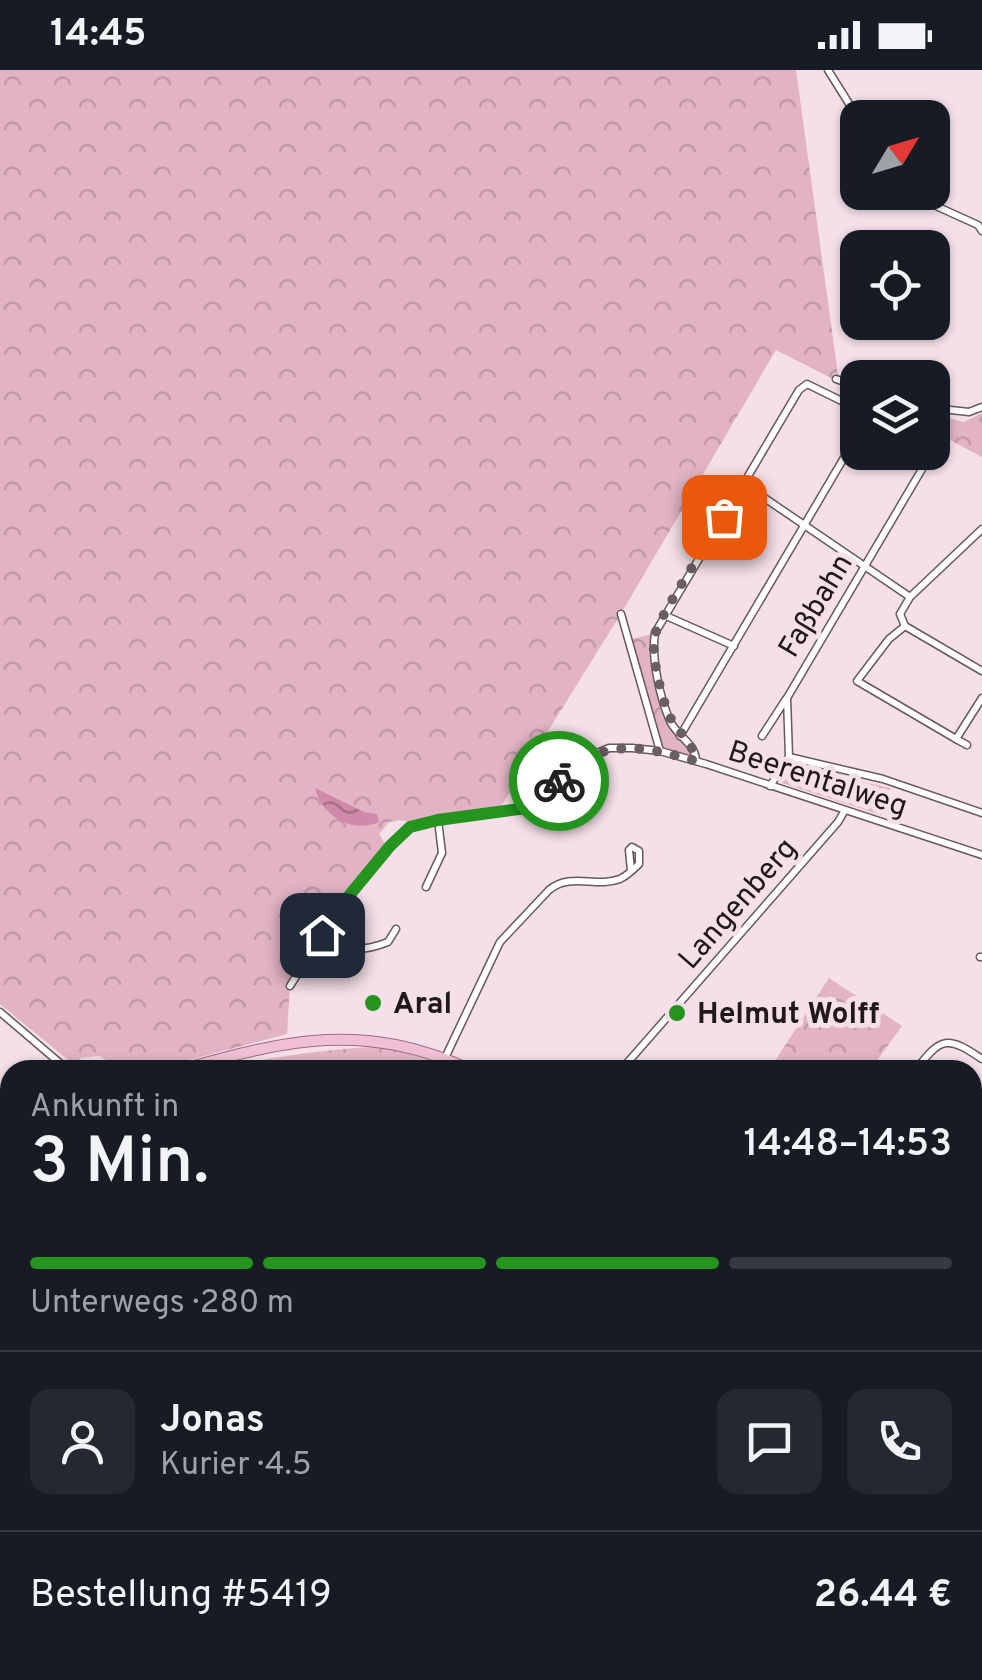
<!DOCTYPE html>
<html lang="de">
<head>
<meta charset="utf-8">
<style>
	:root { --surface:#171b24; --page:#242831; --text:#f1f3f6; --muted:#9ea1a6; --line:#363941; --accent:#24941f }
	body { margin:0; font-family:Overpass,sans-serif; background:var(--page); color:var(--text); height:100vh; display:flex; flex-direction:column; font-size:38px; white-space:nowrap }
	* { box-sizing:border-box; margin:0 }
	p { font-size:32px; color:var(--muted) }
	.icon { flex:none; width:55px; height:55px; fill:none; stroke:currentColor; stroke-width:2; stroke-linecap:round; stroke-linejoin:round }
	.map { position:relative; flex:1; overflow:hidden }
	.panel { position:absolute; left:0px; top:990px; width:982px; height:620px; display:flex; flex-direction:column; background:var(--surface); border-radius:30px 30px 0 0; box-shadow:0 2px 8px #0004 }
	.panel>* { flex:none }
	.needle { width:65px; rotate:52deg }
	.tools { position:absolute; left:840px; top:30px; display:grid; gap:20px }
	.tools a { display:grid; place-items:center; width:110px; height:110px; border-radius:20px; background:var(--surface); box-shadow:0 2px 8px #0004; font-size:50px }
	.pin { position:absolute; display:grid; place-items:center; width:85px; height:85px; color:#fff; margin:-42px; border-radius:20px; box-shadow:0 5px 15px #0006 }
	.courier { position:absolute; display:grid; place-items:center; width:100px; height:100px; margin:-50px; border:8px solid #24941f; border-radius:50%; background:#fff; color:#222; box-shadow:0 2px 12px #0007 }
	.summary em { font-style:normal; font-weight:600 }
	.summary div { display:flex; flex-direction:column-reverse }
	.summary { display:flex; align-items:center; justify-content:space-between; height:170px; padding:0 30px }
	h1 { font-size:65px; font-weight:600; line-height:75px }
	.bar { display:grid; grid-template-columns:repeat(4,1fr); gap:15px 10px; align-content:center; height:120px; padding:0 30px }
	.bar i { height:12px; border-radius:8px; background:var(--line) }
	.bar .active { background:var(--accent) }
	.bar p { grid-column:span 4 }
	.line { display:flex; align-items:center; gap:25px; padding:0 30px; border-top:2px solid var(--line) }
	.line div { flex:1 }
	.round { display:grid; place-items:center; flex:none; width:105px; height:105px; border-radius:20px; background:var(--page) }
	.status { display:flex; justify-content:space-between; align-items:center; height:70px; padding:0 50px; background:var(--surface); direction:ltr }
	.status svg { height:28px; fill:currentColor }
	.map>svg:first-child { display:block }
	.grass { fill:#e1b3c5 }
	.forest { fill:url(#forest-crowns) }
	.water { fill:url(#water-waves) }
	.lines { fill:none; stroke-linecap:round; stroke-linejoin:round }
	.street-casing { stroke:#6a575f; stroke-width:9 }
	.primary-casing { stroke:#a06a81; stroke-width:12 }
	.street { stroke:#fff; stroke-width:6 }
	.primary { stroke:#efc0d4; stroke-width:10 }
	.done { stroke:#6b5e63; stroke-width:10; stroke-dasharray:0 18 }
	.route { stroke:#24941f; stroke-width:12 }
	.poi-dot { fill:#24941f; stroke:#f5dfe8; stroke-width:4 }
	.labels { text-anchor:middle; stroke-width:10; stroke-linejoin:round; paint-order:stroke }
	.street-label { font-size:30px; fill:#20181b; stroke:#f5dfe8 }
	.poi-label { font-size:30px; font-weight:bold; fill:#20181b; stroke:#f5dfe8; text-anchor:start }
</style>
</head>
<body>
<div class="status"><b>14:45</b><svg viewBox="0 0 49 12"><path d="M0 12V9h3v3zM5 12V6h3v6zM10 12V3h3v9zM15 12V0h3v12zM26 1h20v11H26zM47 4h2v5h-2z"/></svg></div>
<div class="map">
<svg width="982" height="1610" viewBox="0 0 982 1610">
	<defs>
		<pattern id="forest-crowns" width="20" height="18" patternUnits="userSpaceOnUse" patternTransform="scale(2.5)"><rect width="20" height="18" fill="#e1b3c5"/><path d="M2 6a3 3 0 1 1 6 0M12 15a3 3 0 1 1 6 0" fill="none" stroke="#c199a9"/></pattern>
		<pattern id="water-waves" width="16" height="10" patternUnits="userSpaceOnUse" patternTransform="scale(2.5)"><rect width="16" height="10" fill="#d089a8"/><path d="M0 5q4-4 8 0t8 0" fill="none" stroke="#a86f88"/></pattern>
	</defs>
	<rect width="100%" height="100%" fill="#f5dfe8"/>
	<!-- grass -->
	<path class="grass" d="M 412,1600 L 578,1600 L 583,1610 L 416,1610 Z"/>
	<!-- forest -->
	<g class="forest">
		<path d="M 0,0 L 796,0 L 839,312 L 776,280 L 619,547 L 500,738 L 431,746 L 410,752 L 399,750 L 389,752 L 379,764 L 387,777 L 323,865 L 290,916 L 287,964 L 151,1000 L 123,1000 L 99,986 L 81,988 L 73,994 L 0,934 Z"/>
		<path d="M 982,343 L 982,387 L 933,361 L 933,344 L 964,352 Z"/>
		<path d="M 655,563 L 656,591 L 670,651 L 694,680 L 689,686 L 660,681 L 629,570 Z"/>
		<path d="M 795,697 L 890,718 L 881,745 L 782,713 L 787,701 Z"/>
		<path d="M 829,908 L 902,956 L 870,1000 L 769,1000 Z"/>
		<path d="M 387,976 L 455,1000 L 216,1000 C 273,986 328,979 387,976 Z"/>
		<path d="M 0,1308 L 6,1311 L 10,1308 L 10,1426 L 3,1435 L 10,1442 L 10,1600 L 63,1600 L 72,1610 L 0,1610 Z"/>
		<path d="M 83,1600 L 143,1600 L 152,1610 L 74,1610 Z"/>
		<path d="M 291,1600 L 412,1600 L 416,1610 L 282,1610 Z"/>
		<path d="M 578,1600 L 877,1600 L 876,1610 L 583,1610 Z"/>
	</g>
	<!-- water -->
	<path class="water" d="M 315,718 L 364,742 L 377,744 L 379,752 C 352,764 322,746 315,718 Z"/>
	<g class="lines">
		<defs>
			<g id="street">
				<path d="M 828,0 L 858,48"/>
				<path d="M 905,122 L 978,155 L 982,161"/>
				<path d="M 836,309 L 858,317"/>
				<path d="M 932,338 L 969,342 L 982,337"/>
				<path d="M 744,414 L 910,527"/>
				<path d="M 982,459 L 910,527 L 900,544 L 905,556 L 982,601"/>
				<path d="M 621,544 L 660,681"/>
				<path d="M 664,545 L 734,576"/>
				<path d="M 905,556 L 889,569 L 857,611 L 956,669"/>
				<path d="M 680,666 L 858,364"/>
				<path d="M 762,666 L 786,629"/>
				<path d="M 967,675 L 956,669 L 982,628"/>
				<path d="M 789,687 L 883,709 L 982,743"/>
				<path d="M 696,691 C 696,674 677,666 670,651 C 660,628 651,588 655,563 L 799,320 L 807,314 L 858,339"/>
				<path d="M 770,716 L 789,687 L 787,628 L 925,394 L 924,382"/>
				<path d="M 426,817 L 442,783 L 438,750"/>
				<path d="M 327,860 C 339,885 365,881 388,872 L 396,859"/>
				<path d="M 312,882 L 329,850 L 390,777 L 411,757 L 438,750 L 534,737 L 568,701 L 588,687 L 609,678 L 632,678 L 660,681 L 706,694 L 982,785"/>
				<path d="M 980,887 L 982,887"/>
				<path d="M 290,916 L 309,886"/>
				<path d="M 0,942 L 68,1000"/>
				<path d="M 445,988 L 500,872 L 549,820 C 570,802 596,818 620,809 C 626,806 634,799 639,794 L 639,781 L 632,777 L 629,780 L 631,801"/>
				<path d="M 621,1000 L 838,752 L 845,740"/>
				<path d="M 916,1000 C 941,966 948,966 982,989"/>
				<path d="M 972,1067 L 982,1053"/>
				<path d="M 978,1313 L 974,1332 L 982,1378"/>
				<path d="M 176,1610 L 185,1600"/>
			</g>
			<g id="primary">
				<path d="M 180,1000 C 288,969 364,951 471,1000"/>
				<path d="M 0,1054 L 10,1050"/>
				<path d="M 972,1312 L 982,1314"/>
			</g>
		</defs>
		<!-- street casing -->
		<use href="#street" class="street-casing"/>
		<!-- primary casing -->
		<use href="#primary" class="primary-casing"/>
		<!-- street -->
		<use href="#street" class="street"/>
		<!-- primary -->
		<use href="#primary" class="primary"/>
	</g>
	<g class="lines">
		<!-- done -->
		<path class="done" d="M 559,711 C 601,666 642,676 696,691 C 696,675 672,658 666,638 C 660,618 652,589 654,569 C 656,549 711,469 724,447"/>
		<!-- route -->
		<path class="route" d="M 322,865 L 329,850 L 390,776 L 410,757 L 438,750 L 534,737 L 559,711"/>
	</g>
	<!-- markers -->
	<g class="poi-dot">
		<circle cx="373" cy="933" r="10"/>
		<circle cx="677" cy="943" r="10"/>
	</g>
	<g class="labels">
		<!-- street labels -->
		<g class="street-label">
			<text transform="translate(815 535) rotate(-59)" y="10">Faßbahn</text>
			<text transform="translate(818 708) rotate(18)" y="10">Beerentalweg</text>
			<text transform="translate(737 833) rotate(-49)" y="10">Langenberg</text>
		</g>
		<!-- poi labels -->
		<g class="poi-label">
			<text x="393" y="943">Aral</text>
			<text x="697" y="953">Helmut Wolff</text>
		</g>
	</g>
</svg>
<div class="tools">
<a><svg class="needle" viewBox="-14 -14 28 28"><path d="M0-13l5 13h-10z" fill="#e53935"/><path d="M0 13l5-13h-10z" fill="#9ea1a6"/></svg></a>
<a><svg class="icon" aria-label="locate" viewBox="0 0 24 24"><circle cx="12" cy="12" r="6"/><path d="M12 2v4M12 18v4M2 12h4M18 12h4"/></svg></a>
<a><svg class="icon" aria-label="layers" viewBox="0 0 24 24"><path d="M12 4l9 5-9 5-9-5zM3 14l9 5 9-5"/></svg></a>
</div>
<div class="pin" style="left:724px;top:447px;background:#ea580c"><svg class="icon" aria-label="bag" viewBox="0 0 24 24"><path d="M5 8h14l-1 12H6zM9 8a3 3 0 0 1 6 0"/></svg></div>
<div class="pin" style="left:322px;top:865px;background:#1f2937"><svg class="icon" aria-label="home" viewBox="0 0 24 24"><path d="M3 11l9-7 9 7M6 9v11h12V9"/></svg></div>
<div class="courier" style="left:559px;top:711px"><svg class="icon" aria-label="bike" viewBox="0 0 24 24"><circle cx="6" cy="16" r="4"/><circle cx="18" cy="16" r="4"/><path d="M6 16l4-8h5l3 8M10 8l3 8H6M13 5h3"/></svg></div>
<section class="panel">
<div class="summary"><div><h1>3 Min.</h1><p>Ankunft in</p></div><em>14:48–14:53</em></div>
<div class="bar"><i class="active"></i><i class="active"></i><i class="active"></i><i></i><p>Unterwegs · 280 m</p></div>
<div class="line" style="height:180px"><a class="round"><svg class="icon" aria-label="person" viewBox="0 0 24 24"><circle cx="12" cy="8" r="4"/><path d="M4 21q1-7 8-7t8 7"/></svg></a><div><b>Jonas</b><p>Kurier · 4.5</p></div><a class="round"><svg class="icon" aria-label="chat" viewBox="0 0 24 24"><path d="M4 5h16v11H9l-5 4z"/></svg></a><a class="round"><svg class="icon" aria-label="phone" viewBox="0 0 24 24"><path d="M5 4h4l2 5-3 2q2 4 5 5l2-3 5 2v4C11 20 4 13 5 4z"/></svg></a></div>
<div class="line" style="height:130px"><div>Bestellung #5419</div><b>26.44 €</b></div>
</section>
</div>
</body>
</html>
